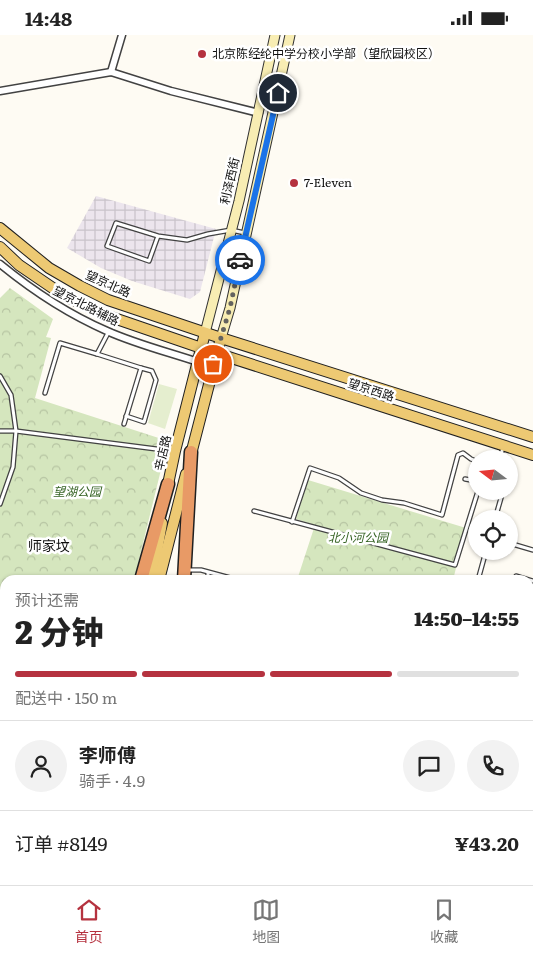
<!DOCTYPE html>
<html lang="zh">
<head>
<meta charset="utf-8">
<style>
	:root { --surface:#fff; --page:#f2f2f2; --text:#222; --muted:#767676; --line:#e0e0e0; --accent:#b5323f }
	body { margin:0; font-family:Literata,"Noto Sans SC",serif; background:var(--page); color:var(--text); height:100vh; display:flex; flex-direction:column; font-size:19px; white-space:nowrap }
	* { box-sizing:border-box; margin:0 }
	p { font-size:16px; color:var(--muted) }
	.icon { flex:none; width:28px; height:28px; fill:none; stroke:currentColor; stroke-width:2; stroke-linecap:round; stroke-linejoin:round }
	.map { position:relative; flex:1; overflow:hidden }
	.drawer { position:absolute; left:0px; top:540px; width:534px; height:310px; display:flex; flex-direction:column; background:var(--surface); border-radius:15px 15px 0 0; box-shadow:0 1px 4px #0004 }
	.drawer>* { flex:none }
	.needle { width:32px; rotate:286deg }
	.tools { position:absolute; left:468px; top:415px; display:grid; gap:10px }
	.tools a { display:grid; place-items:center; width:50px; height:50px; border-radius:50%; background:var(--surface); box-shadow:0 1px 4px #0004; font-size:25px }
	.pin { position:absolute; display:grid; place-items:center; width:42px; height:42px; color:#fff; margin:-21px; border:2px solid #fff; border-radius:50%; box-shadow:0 1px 5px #0007 }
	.courier { position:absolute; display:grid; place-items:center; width:50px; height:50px; margin:-25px; border:4px solid #1a73e8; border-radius:50%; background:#fff; color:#222; box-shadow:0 1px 6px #0007 }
	.head em { font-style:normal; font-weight:800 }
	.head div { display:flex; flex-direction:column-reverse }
	.head { display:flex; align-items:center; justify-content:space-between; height:85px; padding:0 15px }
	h1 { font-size:32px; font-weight:800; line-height:38px }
	.bar { display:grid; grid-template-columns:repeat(4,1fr); gap:8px 5px; align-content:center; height:60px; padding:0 15px }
	.bar i { height:6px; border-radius:4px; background:var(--line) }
	.bar .current { background:var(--accent) }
	.bar p { grid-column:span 4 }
	.line { display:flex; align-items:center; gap:12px; padding:0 15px; border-top:1px solid var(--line) }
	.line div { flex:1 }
	.round { display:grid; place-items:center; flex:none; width:52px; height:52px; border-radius:26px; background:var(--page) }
	.status { display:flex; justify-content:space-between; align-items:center; height:35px; padding:0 25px; background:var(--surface); direction:ltr }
	.status svg { height:14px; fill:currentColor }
	.dock { display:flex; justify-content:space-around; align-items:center; height:70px; border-top:1px solid var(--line); background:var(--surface); font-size:14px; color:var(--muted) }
	.dock a { display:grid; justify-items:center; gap:2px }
	.dock .current { color:var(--accent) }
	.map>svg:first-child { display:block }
	.industrial { fill:url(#industrial-grid) }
	.grass { fill:#d5e6be }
	.park { fill:url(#park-crowns) }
	.pitch { fill:#e5eecf }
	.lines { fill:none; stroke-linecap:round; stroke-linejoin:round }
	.river { stroke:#bbe0f2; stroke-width:14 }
	.lane-casing { stroke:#424242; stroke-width:5.5 }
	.street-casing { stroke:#424242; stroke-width:9 }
	.secondary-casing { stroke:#313131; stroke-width:11 }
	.primary-casing { stroke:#202020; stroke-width:12 }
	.highway-casing { stroke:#202020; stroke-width:15 }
	.lane { stroke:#fff; stroke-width:3 }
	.street { stroke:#fff; stroke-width:6 }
	.secondary { stroke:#f8edb3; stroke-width:9 }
	.primary { stroke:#edc973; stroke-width:10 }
	.highway { stroke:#e89a66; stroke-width:12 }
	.rail-casing { stroke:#b5323f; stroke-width:4.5 }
	.rail { stroke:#fff; stroke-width:2.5; stroke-dasharray:8; stroke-linecap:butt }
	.done { stroke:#63625f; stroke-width:5; stroke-dasharray:0 9 }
	.route { stroke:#1a73e8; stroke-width:6 }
	.poi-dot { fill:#b5323f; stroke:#fff; stroke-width:2 }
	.labels { text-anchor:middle; stroke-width:5; stroke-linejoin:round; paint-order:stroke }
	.poi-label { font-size:12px; fill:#0f0f0f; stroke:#fff; text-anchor:start }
	.street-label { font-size:12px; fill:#0f0f0f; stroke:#fff }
	.park-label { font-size:12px; font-style:italic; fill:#356324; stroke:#fff }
	.neighbourhood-label { font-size:14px; fill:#0f0f0f; stroke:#fff }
</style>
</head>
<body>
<div class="status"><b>14:48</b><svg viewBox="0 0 49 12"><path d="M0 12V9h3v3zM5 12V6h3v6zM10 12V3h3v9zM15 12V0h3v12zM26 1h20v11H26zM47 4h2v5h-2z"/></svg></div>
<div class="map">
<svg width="533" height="850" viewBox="0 0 533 850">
	<defs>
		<pattern id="industrial-grid" width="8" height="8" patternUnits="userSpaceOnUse" patternTransform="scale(1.25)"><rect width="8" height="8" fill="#ece5ed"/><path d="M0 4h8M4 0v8" fill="none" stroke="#c9c3ca"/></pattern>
		<pattern id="park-crowns" width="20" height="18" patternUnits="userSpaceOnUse" patternTransform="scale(1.25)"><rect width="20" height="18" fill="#d5e6be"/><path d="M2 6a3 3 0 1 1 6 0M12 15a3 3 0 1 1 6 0" fill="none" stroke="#b6c4a2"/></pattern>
	</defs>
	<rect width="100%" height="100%" fill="#fefbf3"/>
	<!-- industrial -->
	<path class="industrial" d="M 96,161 L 216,194 L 200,257 L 190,264 L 132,246 L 101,233 L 67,213 Z"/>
	<!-- grass -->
	<path class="grass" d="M 0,782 L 5,785 L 5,845 L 49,845 L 48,850 L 0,850 Z"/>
	<!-- park -->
	<g class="park">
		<path d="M 10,253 L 53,284 L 46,302 L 51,303 L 35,363 L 168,406 L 134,545 L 5,545 L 5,659 L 0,656 L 0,263 Z"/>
		<path d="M 308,445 L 466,493 L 453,545 L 297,545 L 315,490 L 296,484 Z"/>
		<path d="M 529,586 L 533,587 L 533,850 L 318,850 L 309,845 L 529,845 Z"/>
	</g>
	<!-- pitch -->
	<path class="pitch" d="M 159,349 L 177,354 L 165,394 L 148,388 Z"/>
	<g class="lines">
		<!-- river -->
		<path class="river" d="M 0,629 L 5,633"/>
		<defs>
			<g id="lane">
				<path d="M 158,201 L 149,226 L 107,211 L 116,188 L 158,201 L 187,205 L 208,199 L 231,195 L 245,198"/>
				<path d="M 97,319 L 141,333 L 124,389"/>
				<path d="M 0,341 L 11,360 L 16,396 L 13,432 L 0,469"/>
				<path d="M 45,358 L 60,308 L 97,319 L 108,298"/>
				<path d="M 126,381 L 144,387 L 156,345 L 152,336 L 141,333"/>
				<path d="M 0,396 L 16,396 L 172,416"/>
				<path d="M 500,424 L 503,412"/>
				<path d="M 465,444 L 476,446"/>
				<path d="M 254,476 L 455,530 L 478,456"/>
				<path d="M 495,484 L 503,456"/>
				<path d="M 292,487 L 310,433 L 339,443 L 361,458 L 382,465 L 404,468 L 442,480 L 458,420 L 463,418 L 471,424 L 476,426"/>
				<path d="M 509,508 L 533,515"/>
				<path d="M 188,535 L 201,535 L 238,545"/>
				<path d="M 208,545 L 208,538"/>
				<path d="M 478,545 L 486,516"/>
				<path d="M 514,545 L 516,541 L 533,546"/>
			</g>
			<g id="street">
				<path d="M 111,37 L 122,0"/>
				<path d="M 0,56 L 111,37 L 171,56 L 259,78"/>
				<path d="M 0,229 C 33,256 68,279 107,296 C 136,309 168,317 198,327"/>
			</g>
			<g id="secondary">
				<path d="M 205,298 L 239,166 L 275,0"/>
				<path d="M 221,303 L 230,273 L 290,0"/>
			</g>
			<g id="primary">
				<path d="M 0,193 L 49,233 L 80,251 L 108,265 L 221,303 L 533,402"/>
				<path d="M 0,212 L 19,230 L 63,260 L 108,281 L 216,318 L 533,420"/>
				<path d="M 190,423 L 221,303"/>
				<path d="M 167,454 L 175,416 L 205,298"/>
				<path d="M 152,545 L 162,488"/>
				<path d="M 159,545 L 186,439"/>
				<path d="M 77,850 L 78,845"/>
				<path d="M 85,850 L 86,845"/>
			</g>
			<g id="highway">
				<path d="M 141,545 L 168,449"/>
				<path d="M 184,545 L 191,417"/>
				<path d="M 0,684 L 5,687"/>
				<path d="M 0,745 L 5,748"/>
				<path d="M 0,760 L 5,764"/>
				<path d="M 174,845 L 183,850"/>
				<path d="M 270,845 L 278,850"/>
				<path d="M 62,850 L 62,845"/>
			</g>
		</defs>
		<!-- lane casing -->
		<use href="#lane" class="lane-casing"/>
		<!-- street casing -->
		<use href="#street" class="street-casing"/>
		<!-- secondary casing -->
		<use href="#secondary" class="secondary-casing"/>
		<!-- primary casing -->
		<use href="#primary" class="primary-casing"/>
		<!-- highway casing -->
		<use href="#highway" class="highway-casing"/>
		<!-- lane -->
		<use href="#lane" class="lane"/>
		<!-- street -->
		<use href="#street" class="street"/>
		<!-- secondary -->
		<use href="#secondary" class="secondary"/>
		<!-- primary -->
		<use href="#primary" class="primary"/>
		<!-- highway -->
		<use href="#highway" class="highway"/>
		<defs>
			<g id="rail">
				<path d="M 0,713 L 5,715"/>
				<path d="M 232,845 L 241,850"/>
			</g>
		</defs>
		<!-- rail casing -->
		<use href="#rail" class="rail-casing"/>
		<!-- rail -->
		<use href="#rail" class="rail"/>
	</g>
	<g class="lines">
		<!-- done -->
		<path class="done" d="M 213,329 L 230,273 L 240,225"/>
		<!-- route -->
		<path class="route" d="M 240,225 L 278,58"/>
	</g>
	<!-- markers -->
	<g class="poi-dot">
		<circle cx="202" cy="19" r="5"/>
		<circle cx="294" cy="148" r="5"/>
	</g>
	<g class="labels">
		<!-- poi labels -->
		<g class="poi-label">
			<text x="212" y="23">北京陈经纶中学分校小学部（望欣园校区）</text>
			<text x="304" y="152">7-Eleven</text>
		</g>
		<!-- street labels -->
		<g class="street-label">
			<text transform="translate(230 146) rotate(-77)" y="4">利泽西街</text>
			<text transform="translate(108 249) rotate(24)" y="4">望京北路</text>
			<text transform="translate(86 271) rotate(27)" y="4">望京北路辅路</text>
			<text transform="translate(371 355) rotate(18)" y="4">望京西路</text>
			<text transform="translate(163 418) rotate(-77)" y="4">辛店路</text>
		</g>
		<!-- park labels -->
		<g class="park-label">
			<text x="77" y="461">望湖公园</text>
			<text x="358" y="507">北小河公园</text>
		</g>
		<!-- neighbourhood labels -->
		<g class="neighbourhood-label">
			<text x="49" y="516">师家坟</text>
		</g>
	</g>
</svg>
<div class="tools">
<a><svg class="needle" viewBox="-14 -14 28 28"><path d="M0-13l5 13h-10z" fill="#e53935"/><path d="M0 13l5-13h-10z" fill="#767676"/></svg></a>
<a><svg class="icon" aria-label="locate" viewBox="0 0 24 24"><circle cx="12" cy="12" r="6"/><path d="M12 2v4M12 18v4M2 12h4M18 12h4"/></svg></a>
</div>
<div class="pin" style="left:213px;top:329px;background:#ea580c"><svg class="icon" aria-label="bag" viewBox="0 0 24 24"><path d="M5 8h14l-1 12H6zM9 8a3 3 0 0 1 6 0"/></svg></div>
<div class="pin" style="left:278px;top:58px;background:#1f2937"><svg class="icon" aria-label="home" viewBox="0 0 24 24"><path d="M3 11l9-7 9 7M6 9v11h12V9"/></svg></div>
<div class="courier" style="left:240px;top:225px"><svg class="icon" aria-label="car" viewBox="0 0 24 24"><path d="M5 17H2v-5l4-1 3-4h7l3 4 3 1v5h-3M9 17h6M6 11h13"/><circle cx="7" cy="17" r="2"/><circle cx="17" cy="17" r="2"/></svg></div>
<section class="drawer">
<div class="head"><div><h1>2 分钟</h1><p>预计还需</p></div><em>14:50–14:55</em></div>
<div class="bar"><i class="current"></i><i class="current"></i><i class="current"></i><i></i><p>配送中 · 150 m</p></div>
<div class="line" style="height:90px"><a class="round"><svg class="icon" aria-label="person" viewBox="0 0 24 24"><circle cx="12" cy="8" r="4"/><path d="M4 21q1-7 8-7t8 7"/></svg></a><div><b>李师傅</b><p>骑手 · 4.9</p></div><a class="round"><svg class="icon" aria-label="chat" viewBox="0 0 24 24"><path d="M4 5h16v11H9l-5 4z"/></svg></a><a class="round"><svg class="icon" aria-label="phone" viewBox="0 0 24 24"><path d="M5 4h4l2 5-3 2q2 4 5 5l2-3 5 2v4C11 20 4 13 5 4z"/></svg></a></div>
<div class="line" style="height:65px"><div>订单 #8149</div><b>¥43.20</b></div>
</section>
</div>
<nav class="dock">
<a class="current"><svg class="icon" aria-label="home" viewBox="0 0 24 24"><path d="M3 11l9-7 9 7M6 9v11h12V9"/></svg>首页</a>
<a><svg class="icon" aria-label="map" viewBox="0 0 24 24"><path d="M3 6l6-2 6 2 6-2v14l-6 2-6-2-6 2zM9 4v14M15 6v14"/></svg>地图</a>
<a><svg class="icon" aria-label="saved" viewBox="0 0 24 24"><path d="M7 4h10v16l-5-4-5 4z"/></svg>收藏</a>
</nav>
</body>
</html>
